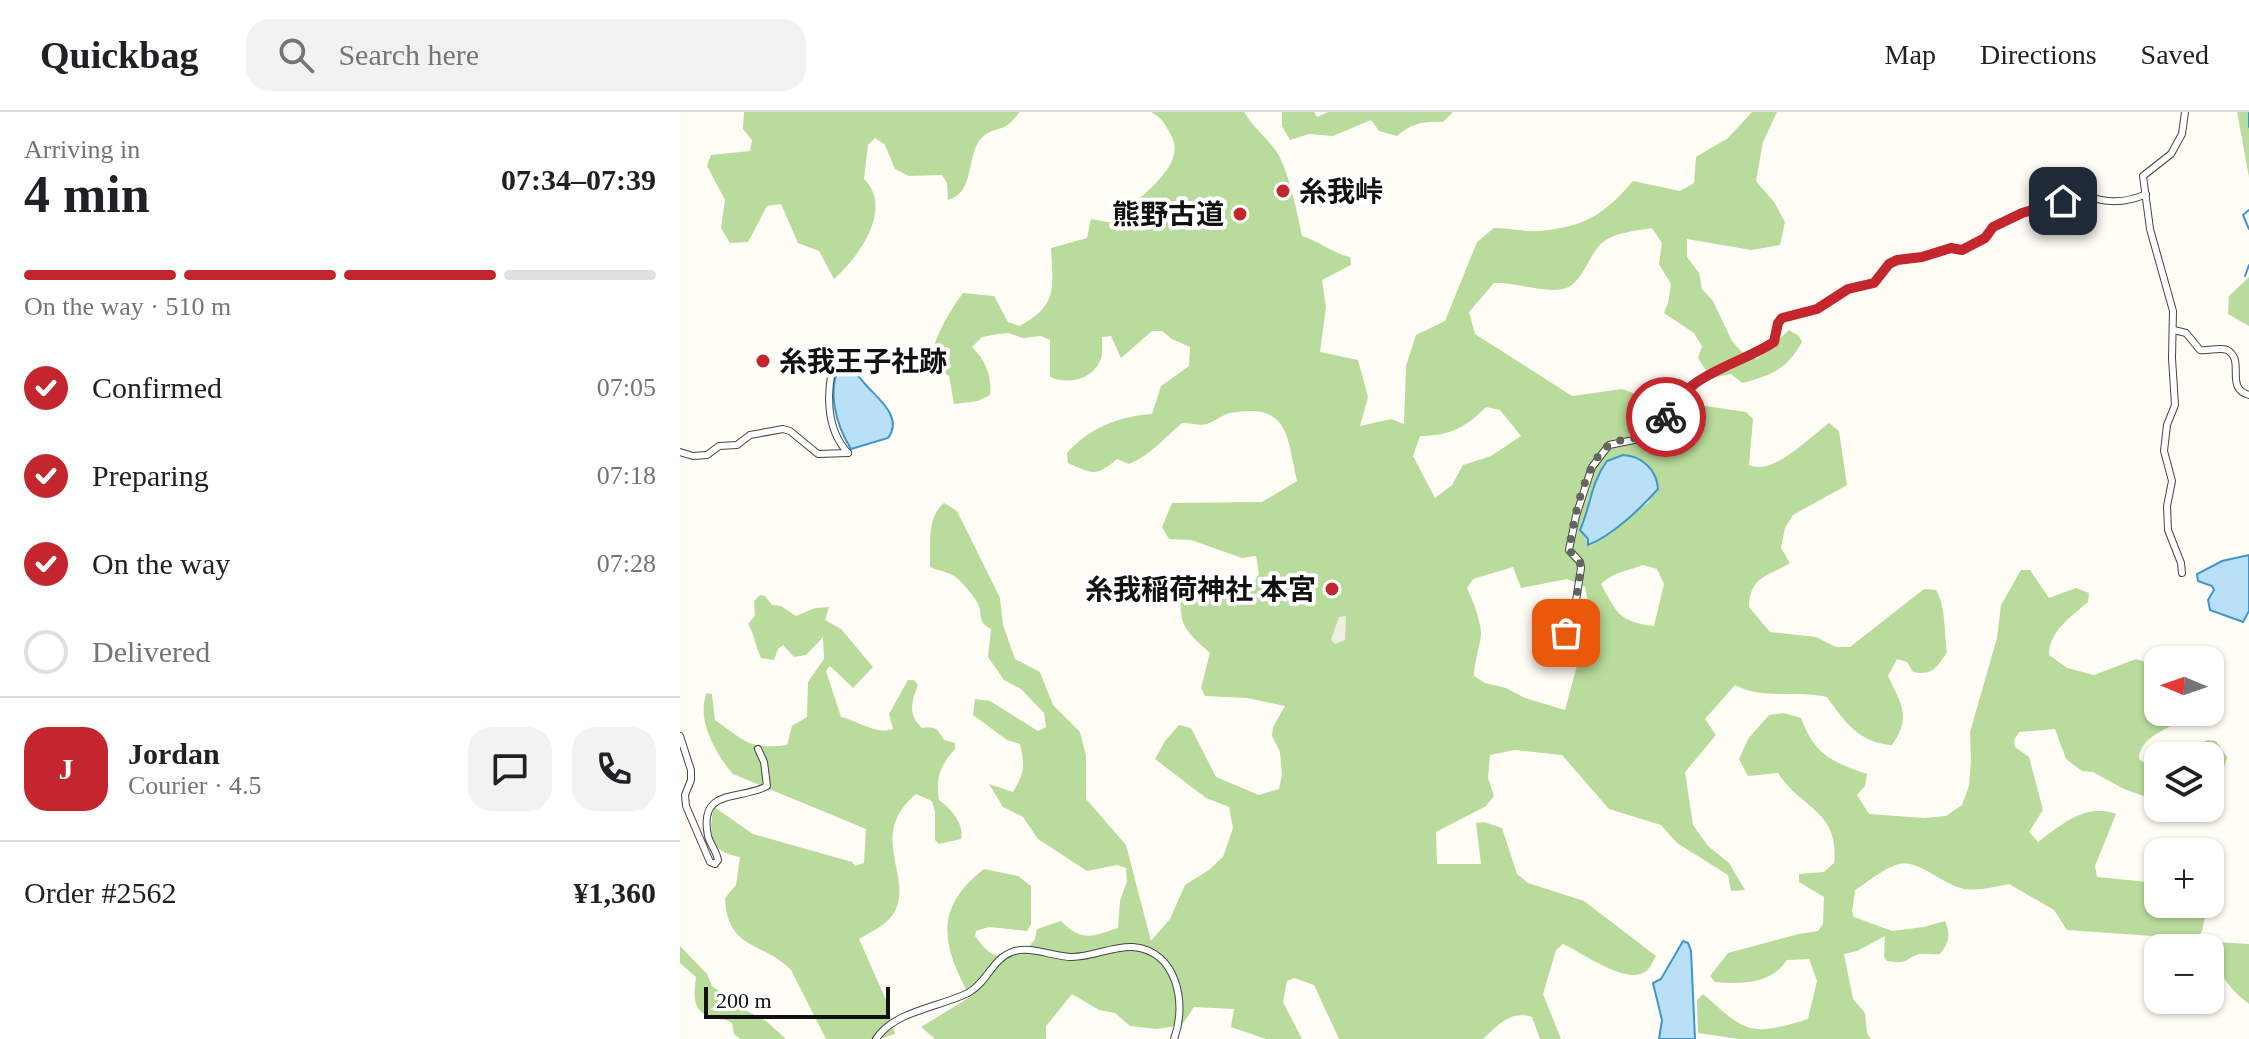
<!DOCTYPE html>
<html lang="en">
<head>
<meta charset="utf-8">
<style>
	:root { --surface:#fff; --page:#f2f2f2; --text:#202124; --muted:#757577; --line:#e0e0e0; --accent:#c4262e }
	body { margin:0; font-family:"Times New Roman","Noto Sans JP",serif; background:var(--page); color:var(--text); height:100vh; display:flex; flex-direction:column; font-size:30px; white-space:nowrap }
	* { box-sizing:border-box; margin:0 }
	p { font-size:26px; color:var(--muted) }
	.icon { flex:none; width:44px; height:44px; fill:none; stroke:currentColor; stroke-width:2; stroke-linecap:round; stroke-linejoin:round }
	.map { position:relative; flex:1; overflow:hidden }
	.drawer { display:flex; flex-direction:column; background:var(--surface); width:680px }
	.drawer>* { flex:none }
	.needle { width:52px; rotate:272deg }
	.tools { position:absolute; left:1464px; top:534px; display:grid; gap:16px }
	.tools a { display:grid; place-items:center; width:80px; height:80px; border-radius:16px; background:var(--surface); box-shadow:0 2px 6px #0004; font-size:40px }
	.scale { position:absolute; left:24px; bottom:20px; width:186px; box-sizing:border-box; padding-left:8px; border:4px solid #111; border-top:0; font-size:22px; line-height:28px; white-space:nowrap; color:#111; -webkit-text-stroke:6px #fff; paint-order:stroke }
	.pin { position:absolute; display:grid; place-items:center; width:68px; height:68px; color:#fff; margin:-34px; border-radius:16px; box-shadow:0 4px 12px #0006 }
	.courier { position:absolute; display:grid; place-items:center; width:80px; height:80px; margin:-40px; border:6px solid #c4262e; border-radius:50%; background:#fff; color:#222; box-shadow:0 2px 10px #0007 }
	.head em { font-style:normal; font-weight:800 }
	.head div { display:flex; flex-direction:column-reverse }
	.head { display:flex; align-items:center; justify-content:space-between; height:136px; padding:0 24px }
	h1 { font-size:52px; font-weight:800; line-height:60px }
	.bar { display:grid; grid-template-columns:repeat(4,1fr); gap:12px 8px; align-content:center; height:96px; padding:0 24px }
	.bar i { height:10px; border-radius:6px; background:var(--line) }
	.bar .active { background:var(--accent) }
	.bar p { grid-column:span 4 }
	.line { display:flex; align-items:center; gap:20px; padding:0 24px; border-top:2px solid var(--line) }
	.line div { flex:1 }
	.round { display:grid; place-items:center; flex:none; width:84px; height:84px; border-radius:24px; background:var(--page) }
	ol { padding:0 24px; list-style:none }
	li { display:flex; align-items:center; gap:24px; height:88px }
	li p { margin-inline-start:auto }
	li .icon { padding:8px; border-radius:50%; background:var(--accent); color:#fff; stroke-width:4 }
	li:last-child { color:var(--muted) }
	li i { width:44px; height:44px; border:4px solid var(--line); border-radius:50% }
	header { display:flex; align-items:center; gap:48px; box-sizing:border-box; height:112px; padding:0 40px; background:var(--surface); border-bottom:2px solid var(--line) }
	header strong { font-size:38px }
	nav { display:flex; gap:44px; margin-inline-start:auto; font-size:28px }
	.search { width:560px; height:72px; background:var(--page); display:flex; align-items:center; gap:20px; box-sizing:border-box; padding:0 28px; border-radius:24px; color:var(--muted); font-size:30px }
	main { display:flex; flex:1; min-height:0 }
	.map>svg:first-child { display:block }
	.forest { fill:#b9dc9c; fill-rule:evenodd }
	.plaza { fill:#f1ede2 }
	.water { fill:#b9e0f7; stroke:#3f96cf; stroke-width:2 }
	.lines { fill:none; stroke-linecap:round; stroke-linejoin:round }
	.stream { stroke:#3f96cf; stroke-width:2 }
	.street-casing { stroke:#444; stroke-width:8 }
	.street { stroke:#fff; stroke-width:6 }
	.done { stroke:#646461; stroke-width:8; stroke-dasharray:0 14.4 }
	.route { stroke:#c4262e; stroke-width:10 }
	.poi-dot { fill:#c4262e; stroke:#fff; stroke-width:3 }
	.labels { text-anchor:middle; stroke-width:8; stroke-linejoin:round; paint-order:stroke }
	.poi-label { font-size:28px; font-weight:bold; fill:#111; stroke:#fff; text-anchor:start }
</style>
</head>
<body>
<header>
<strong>Quickbag</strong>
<div class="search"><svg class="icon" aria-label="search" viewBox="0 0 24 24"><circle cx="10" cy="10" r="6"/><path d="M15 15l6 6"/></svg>Search here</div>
<nav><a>Map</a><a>Directions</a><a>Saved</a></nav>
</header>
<main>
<section class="drawer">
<div class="head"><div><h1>4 min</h1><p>Arriving in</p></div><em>07:34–07:39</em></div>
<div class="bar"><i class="active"></i><i class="active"></i><i class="active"></i><i></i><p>On the way · 510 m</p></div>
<ol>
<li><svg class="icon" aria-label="check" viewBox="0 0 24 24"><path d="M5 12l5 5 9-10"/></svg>Confirmed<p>07:05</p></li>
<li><svg class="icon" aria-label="check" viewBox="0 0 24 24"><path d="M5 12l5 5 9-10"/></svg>Preparing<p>07:18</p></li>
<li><svg class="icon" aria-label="check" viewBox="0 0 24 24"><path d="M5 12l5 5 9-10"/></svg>On the way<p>07:28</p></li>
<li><i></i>Delivered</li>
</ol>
<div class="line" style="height:144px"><b class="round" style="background:var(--accent);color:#fff">J</b><div><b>Jordan</b><p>Courier · 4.5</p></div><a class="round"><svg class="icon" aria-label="chat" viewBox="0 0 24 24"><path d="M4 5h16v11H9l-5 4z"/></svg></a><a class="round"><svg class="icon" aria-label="phone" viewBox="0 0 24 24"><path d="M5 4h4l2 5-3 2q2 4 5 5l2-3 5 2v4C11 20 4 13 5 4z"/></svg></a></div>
<div class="line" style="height:104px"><div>Order #2562</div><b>¥1,360</b></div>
</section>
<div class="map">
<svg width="1569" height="927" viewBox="0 0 1569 927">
	<rect width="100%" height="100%" fill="#fffdf5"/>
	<!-- forest -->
	<g class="forest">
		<path d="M 64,0 L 340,0 C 336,4 331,11 326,14 C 316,19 307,18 299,29 C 287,46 294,81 268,88 L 267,71 L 262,63 L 229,64 L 215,57 L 205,33 L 195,26 L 188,33 L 184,67 C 214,96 179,145 154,167 L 139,139 L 118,131 L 101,92 L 87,94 L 68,130 L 50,131 L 41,116 L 45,88 L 27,54 L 31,43 L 70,39 L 72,28 L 63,17 Z"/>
		<path d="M 471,0 L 564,0 C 573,15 586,25 596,39 C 608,56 618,103 622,124 C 639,129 652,141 670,145 L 671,153 L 642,168 L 646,195 L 640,240 L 678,248 L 688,285 L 680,314 L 711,307 L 724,312 L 726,254 L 736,223 L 765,209 L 797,130 L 814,116 C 829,116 844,120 859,119 C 904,115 924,103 953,69 L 1000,79 L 1014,71 L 1016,45 L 1048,26 L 1072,0 L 1097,0 L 1083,30 L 1076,69 L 1094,90 L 1105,110 L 1100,133 L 1071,138 L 1007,127 L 1007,145 L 1019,161 L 1022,177 L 1033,189 L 1052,229 L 1061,239 L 1077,247 L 1109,218 L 1119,224 L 1122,230 C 1106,258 1092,263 1062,271 L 1051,262 L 1031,266 L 1018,246 L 1022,234 L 1014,221 L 984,201 L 988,191 L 991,172 L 979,152 L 982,131 L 972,116 C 956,119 936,120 923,130 C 908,142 903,173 883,177 C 862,181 836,170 814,171 L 789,200 L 795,222 L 892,284 L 942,277 L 956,282 L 961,305 L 976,327 L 987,326 L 1013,292 L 1066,300 L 1073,307 L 1069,353 C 1093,364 1130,325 1149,311 L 1159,319 L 1167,373 L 1113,403 L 1105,416 L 1101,436 L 1110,451 C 1087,465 1070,464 1069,495 L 1090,520 L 1136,525 L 1156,535 L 1170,535 L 1244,477 L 1256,478 C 1266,495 1264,520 1267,540 C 1257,555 1253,564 1233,560 L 1227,550 L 1217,547 L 1208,564 C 1221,592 1232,604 1212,633 C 1179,631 1164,609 1147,585 C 1117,578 1081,588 1055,573 L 1025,607 L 1036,623 L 1005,660 L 1013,713 L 1028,734 L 1049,751 L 1065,778 L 1051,779 L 1048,763 L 997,731 L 981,713 L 929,697 L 882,643 L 835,638 L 810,643 L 808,666 L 814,684 L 806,694 L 756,720 L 757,752 L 801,752 L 796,711 L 804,710 L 822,716 L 837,762 L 848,771 L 904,789 L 976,844 C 973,849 970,857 965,860 C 946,873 901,840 883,832 L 876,838 L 863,882 L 881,927 L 860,927 L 852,905 C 830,898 818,913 803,927 L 659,927 L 634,873 L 614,866 L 607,869 L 603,890 L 622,927 L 586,927 L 551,915 L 554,897 L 514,895 L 502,913 L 477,917 L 450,914 L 435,901 L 419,898 L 392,882 L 366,914 L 366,927 L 255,927 L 241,915 L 290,885 C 262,833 253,797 304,757 L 338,764 L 351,774 L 351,812 L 347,819 L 309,815 L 296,819 L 295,824 C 312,847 316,846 343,842 L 355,827 L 357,817 L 381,809 C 402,830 411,825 438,816 L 440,789 L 447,769 L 446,756 L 437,753 L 407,759 L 358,727 L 343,705 L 323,695 L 309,672 L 333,680 C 345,660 345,654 340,632 L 327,628 L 293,603 L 295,587 L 310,589 L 358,619 L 366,615 L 364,601 L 341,577 L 324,568 L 308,545 L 311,517 C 296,510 304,502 297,490 C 293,483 286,475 280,469 C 274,461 259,459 250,455 C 251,433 246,406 264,391 L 277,399 L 320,486 L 323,513 L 335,547 L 360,560 L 373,593 L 400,620 L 406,644 L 406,687 L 446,733 L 471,829 L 490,807 L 505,773 L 529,758 L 543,745 L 553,716 L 549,695 L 526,686 L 475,647 L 485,629 L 499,613 L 511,616 L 536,665 L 579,683 L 599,677 L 602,663 L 600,640 L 592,624 L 593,615 L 605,594 L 567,586 L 525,584 L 521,576 L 530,541 C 502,516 499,513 501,474 L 510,469 L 550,482 L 568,481 L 579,462 L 576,444 L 562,446 L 511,428 L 489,427 L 482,415 L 492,391 L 582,390 L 617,369 C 607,324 609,290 550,301 C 542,303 535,309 527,312 C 520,314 510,311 502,311 C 484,326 471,343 449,352 L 437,347 C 416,365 413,362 388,351 L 387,341 C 409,316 439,304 472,302 L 481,274 L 509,254 L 510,235 L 492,227 L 482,219 L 472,219 L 441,246 L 431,224 L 422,225 C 422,232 423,240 421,246 C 414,268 388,273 370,265 L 370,228 L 361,224 L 343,226 L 328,221 L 318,222 L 302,225 L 292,235 C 306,249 312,264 310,283 L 298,289 L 274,292 L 269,264 C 264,260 257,257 254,252 C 246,236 273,194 283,181 L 314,184 L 328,210 L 339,214 C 378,194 373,176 371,136 L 407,126 L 411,107 L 433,111 C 450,90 510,56 491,23 C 485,12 482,6 471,0 ZM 806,295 L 820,298 L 841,324 L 811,344 L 783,353 L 772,373 L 755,386 L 733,344 L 740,324 C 769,324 785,316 806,295 ZM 943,343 L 973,383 L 968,391 L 952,401 L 932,421 L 910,434 L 900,417 L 908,398 L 908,389 L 927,349 ZM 963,453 L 977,457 L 984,472 L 974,514 C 939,510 937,501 921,472 C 936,459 945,460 963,453 ZM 833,455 L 841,476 L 887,467 L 905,475 L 913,514 L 898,550 L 885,598 L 845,586 L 826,576 L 805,571 L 794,564 C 794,549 802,528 801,519 C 799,504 793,489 787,476 L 793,467 Z"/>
		<path d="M 602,0 L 634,0 L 637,5 L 648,0 L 773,0 L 763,10 C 744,9 732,11 717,24 L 699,19 L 691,8 L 653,24 L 629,22 L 610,28 L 602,14 Z"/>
		<path d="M 1557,0 L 1569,0 L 1569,65 Z"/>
		<path d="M 1569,165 L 1569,214 L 1548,202 L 1549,184 Z"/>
		<path d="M 1341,458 L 1350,458 L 1369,486 L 1396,476 L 1409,481 L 1408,490 C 1391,505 1369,519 1369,543 L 1387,556 L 1414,563 L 1456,547 L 1478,554 L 1478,600 L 1515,600 C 1498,614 1459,622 1459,647 L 1466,652 L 1478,648 L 1478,689 L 1444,677 L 1413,660 L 1402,659 L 1386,647 L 1375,617 L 1339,620 L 1334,628 L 1335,635 L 1349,645 L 1363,698 L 1349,720 L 1358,730 C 1381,713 1406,690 1436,702 L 1415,754 L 1417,765 L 1478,771 L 1478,792 L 1528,792 L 1522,819 L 1513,833 L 1505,833 L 1487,825 L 1387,818 L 1374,798 L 1329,772 C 1314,775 1299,779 1284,777 C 1263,773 1238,747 1219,752 C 1205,755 1188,770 1175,778 L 1172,800 L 1174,805 L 1212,819 L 1244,815 L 1265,809 C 1271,823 1269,831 1260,842 C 1254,843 1244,841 1240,842 C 1224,846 1230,853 1207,849 L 1204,845 L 1205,824 L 1177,839 L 1164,842 L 1173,887 L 1185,901 L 1187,921 L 1191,927 L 1059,927 L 1018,921 L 1017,888 L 1023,882 C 1067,921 1070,925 1128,907 L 1137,869 L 1129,847 L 1107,848 C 1090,873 1061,872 1035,870 L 1030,864 L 1048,841 L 1119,822 L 1138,819 L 1143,812 L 1144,785 L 1119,770 L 1119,762 L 1144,760 L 1154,751 C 1160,699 1121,697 1098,661 L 1068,664 L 1059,647 L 1068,627 L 1089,603 L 1104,601 L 1121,606 C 1135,643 1150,649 1187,662 L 1185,674 L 1177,683 L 1189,702 L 1244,706 L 1266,704 L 1282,693 L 1289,674 L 1291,649 L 1290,620 L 1317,526 L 1321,493 Z"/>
		<path d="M 80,483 L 85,484 L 92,493 L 101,494 L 116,504 L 135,496 L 149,495 L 145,508 L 161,517 L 193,555 L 173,576 L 150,554 L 146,559 L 161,605 C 179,609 195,623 213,617 L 209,602 L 228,568 L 234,568 L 238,573 C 231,590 228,603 242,616 C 255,614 257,616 264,628 L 275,631 L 275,637 C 261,653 255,665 259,688 C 270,696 285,712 281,727 L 259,732 L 255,728 L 255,700 L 252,689 L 236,682 C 184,726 239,768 211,805 C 204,814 189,821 179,827 L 206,888 L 215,922 L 200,927 L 146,927 L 111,858 C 82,829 47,838 45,786 L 56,773 L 60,745 C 29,740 28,723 34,695 L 73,722 L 172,750 L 175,754 L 184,751 L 186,717 L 53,662 C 37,644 15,606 27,581 L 32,582 L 35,608 C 65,629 69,638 107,633 L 112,614 L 127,605 L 128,570 L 144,547 L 143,525 L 126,543 L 114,545 L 103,533 L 98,537 L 94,548 L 81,546 C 75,534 75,523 68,512 L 75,504 L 74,489 Z"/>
		<path d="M 1528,628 L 1536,629 L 1547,645 L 1534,688 L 1530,689 L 1530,644 L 1491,644 Z"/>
		<path d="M 1534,830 L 1569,832 L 1569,892 C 1545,873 1538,861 1534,830 Z"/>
		<path d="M 0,834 L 27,862 L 32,874 L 65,898 L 86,909 L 106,927 L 60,927 L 54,922 L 52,911 C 45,906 40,908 32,905 C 11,900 14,882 16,865 L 0,851 Z"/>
	</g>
	<!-- plaza -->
	<path class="plaza" d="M 666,504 L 665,528 L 655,532 L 651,528 L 659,505 Z"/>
	<!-- water -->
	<g class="water">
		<path d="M 161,251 C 172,254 177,263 185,272 C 197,286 224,305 208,326 L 171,337 C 156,313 146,278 161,251 Z"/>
		<path d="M 943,343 C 962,344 977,358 978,377 C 961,396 932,424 908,433 L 908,427 L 900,418 C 911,394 910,372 927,349 Z"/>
		<path d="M 1569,443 L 1569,499 L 1563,510 L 1530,498 L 1528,488 L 1534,478 L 1532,474 L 1518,469 L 1517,462 L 1542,449 Z"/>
		<path d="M 1003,829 L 1008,831 L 1011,839 L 1015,927 L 979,927 L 982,908 L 973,871 L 981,867 Z"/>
	</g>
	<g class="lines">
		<!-- stream -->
		<g class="stream">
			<path d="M 1569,1 L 1569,15"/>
			<path d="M 1569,98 L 1563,103 L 1569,117"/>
			<path d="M 1565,164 L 1569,153"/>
		</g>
		<defs>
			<g id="street">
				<path d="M 1494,218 L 1506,221 L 1520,238 C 1528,239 1541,235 1547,238 C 1566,248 1544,276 1569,283"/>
				<path d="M 155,247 C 146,278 145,316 168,341"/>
				<path d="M 0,340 L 13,344 L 27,343 L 39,334 L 57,333 L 70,323 L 103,317 L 110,319 L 138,342 L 168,341"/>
				<path d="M 1502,461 L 1501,451 L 1488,418 L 1487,394 L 1492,369 L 1484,339 L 1487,313 L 1495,293 L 1492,246 L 1493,199 L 1470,117 L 1463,64 L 1491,42 L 1502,22 L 1505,0"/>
				<path d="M 886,521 L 894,502 L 901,456 L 900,450 L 889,438 L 896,404 L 912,355 L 929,333 L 959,327 L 977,318 L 992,291 L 1015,271 L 1094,230 L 1098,211 L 1102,206 L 1137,197 L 1168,177 L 1194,171 L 1209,152 L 1217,148 L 1242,145 L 1271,136 L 1282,138 L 1305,126 L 1313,115 L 1342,101 L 1383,89 L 1398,76 C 1415,93 1445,92 1466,82"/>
				<path d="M 0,624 L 11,658 L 11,668 L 5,683 L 6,694 L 30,750 L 35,752 L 38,748 C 36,738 30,732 28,724 C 18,675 60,689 87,674 L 84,650 L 78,637"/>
				<path d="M 196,927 C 214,899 260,895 288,881 C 307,871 312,847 332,840 C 350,833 373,845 392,845 C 413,845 432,834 453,835 C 498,839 507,893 494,927"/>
			</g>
		</defs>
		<!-- street casing -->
		<use href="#street" class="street-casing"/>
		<!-- street -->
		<use href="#street" class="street"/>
	</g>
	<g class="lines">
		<!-- done -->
		<path class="done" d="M 886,521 L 894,502 L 901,456 L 900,450 L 889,438 C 893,410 904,352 928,334 C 949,320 966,336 986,305"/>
		<!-- route -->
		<path class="route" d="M 986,305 C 1009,260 1055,255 1094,230 L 1098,211 L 1102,206 L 1137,197 L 1168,177 L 1194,171 L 1209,152 L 1217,148 L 1242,145 L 1271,136 L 1282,138 L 1305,126 L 1313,115 L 1342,101 L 1383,89"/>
	</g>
	<!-- markers -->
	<g class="poi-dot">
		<circle cx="603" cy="79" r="8"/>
		<circle cx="560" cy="102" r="8"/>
		<circle cx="83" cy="249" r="8"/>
		<circle cx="652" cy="477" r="8"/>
	</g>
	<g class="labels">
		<!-- poi labels -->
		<g class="poi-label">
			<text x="619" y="89">糸我峠</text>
			<text x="544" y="112" text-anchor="end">熊野古道</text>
			<text x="99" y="259">糸我王子社跡</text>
			<text x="636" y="487" text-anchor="end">糸我稲荷神社 本宮</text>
		</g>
	</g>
</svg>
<div class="tools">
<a><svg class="needle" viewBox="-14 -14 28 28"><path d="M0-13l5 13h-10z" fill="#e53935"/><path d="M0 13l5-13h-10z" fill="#757577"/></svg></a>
<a><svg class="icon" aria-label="layers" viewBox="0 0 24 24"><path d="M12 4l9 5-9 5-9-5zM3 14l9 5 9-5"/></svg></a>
<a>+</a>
<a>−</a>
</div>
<div class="scale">200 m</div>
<div class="pin" style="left:886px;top:521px;background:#ea580c"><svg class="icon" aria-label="bag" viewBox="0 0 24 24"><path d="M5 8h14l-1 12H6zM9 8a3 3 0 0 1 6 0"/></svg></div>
<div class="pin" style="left:1383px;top:89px;background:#1f2937"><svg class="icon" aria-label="home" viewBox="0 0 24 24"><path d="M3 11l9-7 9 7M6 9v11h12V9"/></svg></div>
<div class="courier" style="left:986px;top:305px"><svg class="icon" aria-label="bike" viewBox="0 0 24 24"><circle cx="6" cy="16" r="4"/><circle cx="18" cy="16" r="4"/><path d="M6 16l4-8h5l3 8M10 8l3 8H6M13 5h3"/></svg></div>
</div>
</main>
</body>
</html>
